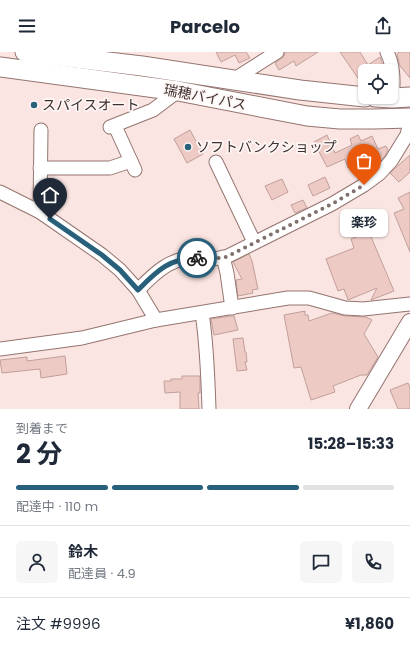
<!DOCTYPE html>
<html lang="ja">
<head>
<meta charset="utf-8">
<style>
	:root { --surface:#fff; --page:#f6f6f7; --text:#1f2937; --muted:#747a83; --line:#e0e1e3; --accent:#285f7a }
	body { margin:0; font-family:Poppins,"Noto Sans JP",sans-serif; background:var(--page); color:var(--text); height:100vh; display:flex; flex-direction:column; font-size:15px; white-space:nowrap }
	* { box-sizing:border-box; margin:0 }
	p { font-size:13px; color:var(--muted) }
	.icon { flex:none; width:22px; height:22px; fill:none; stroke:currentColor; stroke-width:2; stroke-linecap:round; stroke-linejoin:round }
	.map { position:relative; height:357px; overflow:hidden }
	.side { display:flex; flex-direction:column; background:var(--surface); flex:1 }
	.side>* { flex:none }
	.tools { position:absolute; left:358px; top:12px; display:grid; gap:8px }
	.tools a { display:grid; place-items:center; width:40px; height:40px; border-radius:6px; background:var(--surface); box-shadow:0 1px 3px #0004; font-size:20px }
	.pin { position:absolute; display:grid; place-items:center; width:34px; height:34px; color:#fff; margin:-41px -17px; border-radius:50% 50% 50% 0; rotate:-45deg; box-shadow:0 0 4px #0007 }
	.pin .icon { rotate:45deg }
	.courier { position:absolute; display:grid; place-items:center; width:40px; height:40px; margin:-20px; border:3px solid #285f7a; border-radius:50%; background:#fff; color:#222; box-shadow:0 1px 5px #0007 }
	.bubble { position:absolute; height:28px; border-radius:6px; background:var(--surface); box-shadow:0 1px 3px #0004; font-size:13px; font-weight:700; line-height:28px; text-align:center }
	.summary em { font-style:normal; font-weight:700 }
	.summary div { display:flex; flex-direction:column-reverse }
	.summary { display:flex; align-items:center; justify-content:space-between; height:68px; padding:0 16px }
	h1 { font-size:26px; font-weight:700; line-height:30px }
	.bar { display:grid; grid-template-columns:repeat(4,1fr); gap:6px 4px; align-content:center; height:48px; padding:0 16px }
	.bar i { height:5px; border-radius:3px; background:var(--line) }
	.bar .active { background:var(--accent) }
	.bar p { grid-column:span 4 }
	.line { display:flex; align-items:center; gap:10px; padding:0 16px; border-top:1px solid var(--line) }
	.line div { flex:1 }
	.round { display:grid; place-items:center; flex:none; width:42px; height:42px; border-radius:6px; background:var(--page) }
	header { display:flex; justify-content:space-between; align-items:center; height:52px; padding:0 16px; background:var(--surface); font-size:18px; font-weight:700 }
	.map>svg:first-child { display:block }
	.building { fill:#eecac5; stroke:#c19f9a }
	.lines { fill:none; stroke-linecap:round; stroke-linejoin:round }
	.minor-casing { stroke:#94746f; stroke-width:15 }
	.major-casing { stroke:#94746f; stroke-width:18 }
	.highway-casing { stroke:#94746f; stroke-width:21 }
	.minor { stroke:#fff; stroke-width:13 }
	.major { stroke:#fff; stroke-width:16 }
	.highway { stroke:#fff; stroke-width:19 }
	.done { stroke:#806f6d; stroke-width:4; stroke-dasharray:0 7.2 }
	.route { stroke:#285f7a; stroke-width:5 }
	.poi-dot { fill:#285f7a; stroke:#fef6f5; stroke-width:1.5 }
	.labels { text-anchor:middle; stroke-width:3.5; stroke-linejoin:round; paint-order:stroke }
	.street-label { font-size:14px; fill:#3e302e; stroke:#fef6f5 }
	.poi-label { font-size:14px; fill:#3e302e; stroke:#fef6f5; text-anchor:start }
</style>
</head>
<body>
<header><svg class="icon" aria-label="menu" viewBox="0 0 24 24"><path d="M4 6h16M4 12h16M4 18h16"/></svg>Parcelo<svg class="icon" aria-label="share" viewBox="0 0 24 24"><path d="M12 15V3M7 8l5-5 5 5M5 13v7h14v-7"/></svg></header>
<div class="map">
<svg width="410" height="357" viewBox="0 0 410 357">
	<rect width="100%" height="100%" fill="#fbe5e2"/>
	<!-- building -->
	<g class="building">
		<path d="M 216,0 L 246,0 L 250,6 L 239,11 L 235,3 L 221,10 Z"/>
		<path d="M 285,0 L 318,0 L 296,14 L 294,9 L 279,18 L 275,11 L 282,6 L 284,4 Z"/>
		<path d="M 340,0 L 360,0 L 368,13 L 380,5 L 384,17 L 381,19 L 365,19 L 365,25 L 360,29 Z"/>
		<path d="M 399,0 L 410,0 L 410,26 L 400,14 L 397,2 Z"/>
		<path d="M 190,78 L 203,102 L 187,111 L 174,87 Z"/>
		<path d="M 327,83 L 335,101 L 352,93 L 350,87 L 358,83 L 361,89 L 372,84 L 378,97 L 386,94 L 388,98 L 385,104 L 379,111 L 354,121 L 352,115 L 348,116 L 345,107 L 327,115 L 314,90 Z"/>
		<path d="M 410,103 L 410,120 L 399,130 L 390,121 Z"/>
		<path d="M 325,125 L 330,136 L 313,144 L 308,133 Z"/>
		<path d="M 282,127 L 288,140 L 272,148 L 265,134 Z"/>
		<path d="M 410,140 L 410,200 L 394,161 L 404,157 L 398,146 Z"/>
		<path d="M 303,148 L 307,156 L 295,161 L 291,153 Z"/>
		<path d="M 369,180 L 394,239 L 371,248 L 377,236 L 348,248 L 344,237 L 338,239 L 326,207 L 354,196 L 351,187 Z"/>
		<path d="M 249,202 L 252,209 L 258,237 L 252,238 L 253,241 L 238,244 L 236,228 L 242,227 L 233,210 Z"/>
		<path d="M 305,259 L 305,263 L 308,263 L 309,269 L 332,261 L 345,264 L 366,265 L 372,268 L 364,282 L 378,305 L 367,323 L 361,323 L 333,334 L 335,340 L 311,348 L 301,315 L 294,316 L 284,263 Z"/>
		<path d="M 231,264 L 234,264 L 238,278 L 214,283 L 211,267 Z"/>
		<path d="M 243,286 L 245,300 L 246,300 L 247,310 L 245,310 L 247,318 L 237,319 L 233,287 Z"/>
		<path d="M 65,304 L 67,322 L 41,326 L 40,317 L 2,321 L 0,308 L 27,305 L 27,309 Z"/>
		<path d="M 182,324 L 200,324 L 200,341 L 198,341 L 199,357 L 180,357 L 180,340 L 165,341 L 164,329 L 171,329 L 171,327 L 182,327 Z"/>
		<path d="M 408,331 L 410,336 L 410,357 L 398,357 L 390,338 Z"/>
	</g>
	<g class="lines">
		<defs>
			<g id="minor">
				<path d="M 387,0 C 394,14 394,30 392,46"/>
				<path d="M 233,28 L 277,0"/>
				<path d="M 115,74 L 135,118"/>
				<path d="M 110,75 L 153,58 L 178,39"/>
				<path d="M 216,110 L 254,190"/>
				<path d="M 40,116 L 110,116 L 131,109"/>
				<path d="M 0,140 L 40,160 L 102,203 L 120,218 L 138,238 L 156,268"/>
				<path d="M 40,160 L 41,78"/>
				<path d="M 223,205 L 227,221 L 232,256"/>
				<path d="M 138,238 C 153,223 168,207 191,206 C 202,206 215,208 226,205 L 332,152 L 364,133 L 379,122 L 391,109 L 407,83 L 410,70"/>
				<path d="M 202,261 C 207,293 208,325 209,357"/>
				<path d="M 0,297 L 82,286 L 156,268 L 288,246 L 309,246 L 345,256 L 363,257 L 410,252"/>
			</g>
			<path id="major" d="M 358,357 L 410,270"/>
			<g id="highway">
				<path d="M 25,0 L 142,14 L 300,38 L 365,45"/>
				<path d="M 0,15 L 178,39 L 307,64 L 340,67 L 374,67 L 410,66"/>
				<path d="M 375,45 L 392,46 L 410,45"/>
			</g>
		</defs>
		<!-- minor casing -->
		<use href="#minor" class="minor-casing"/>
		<!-- major casing -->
		<use href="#major" class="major-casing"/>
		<!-- highway casing -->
		<use href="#highway" class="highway-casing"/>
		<!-- minor -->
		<use href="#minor" class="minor"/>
		<!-- major -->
		<use href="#major" class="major"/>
		<!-- highway -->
		<use href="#highway" class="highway"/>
	</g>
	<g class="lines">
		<!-- done -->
		<path class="done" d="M 197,206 L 220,206 L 226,205 L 332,152 L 364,133"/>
		<!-- route -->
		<path class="route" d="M 50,167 L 102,203 L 120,218 L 138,238 C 156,220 169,206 197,206"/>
	</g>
	<!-- markers -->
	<g class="poi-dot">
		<circle cx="34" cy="53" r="4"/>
		<circle cx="188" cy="95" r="4"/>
	</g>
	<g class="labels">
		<!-- street labels -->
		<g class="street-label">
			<text transform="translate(205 45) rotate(11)" y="5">瑞穂バイパス</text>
		</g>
		<!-- poi labels -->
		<g class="poi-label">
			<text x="42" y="58">スパイスオート</text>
			<text x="196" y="100">ソフトバンクショップ</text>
		</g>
	</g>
</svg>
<div class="tools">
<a><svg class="icon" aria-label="locate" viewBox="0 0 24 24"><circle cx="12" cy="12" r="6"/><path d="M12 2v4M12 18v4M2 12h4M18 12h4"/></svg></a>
</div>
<div class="pin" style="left:364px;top:133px;background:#ea580c"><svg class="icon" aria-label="bag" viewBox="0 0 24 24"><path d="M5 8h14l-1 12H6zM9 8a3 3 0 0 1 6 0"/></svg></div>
<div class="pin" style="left:50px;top:167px;background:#1f2937"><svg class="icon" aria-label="home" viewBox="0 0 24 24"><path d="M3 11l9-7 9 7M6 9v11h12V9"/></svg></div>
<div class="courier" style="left:197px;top:206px"><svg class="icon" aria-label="bike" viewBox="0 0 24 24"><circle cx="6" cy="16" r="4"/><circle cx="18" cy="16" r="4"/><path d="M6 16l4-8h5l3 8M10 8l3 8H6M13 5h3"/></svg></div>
<div class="bubble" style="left:340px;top:157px;width:48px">楽珍</div>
</div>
<section class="side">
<div class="summary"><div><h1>2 分</h1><p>到着まで</p></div><em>15:28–15:33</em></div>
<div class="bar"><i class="active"></i><i class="active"></i><i class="active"></i><i></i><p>配達中 · 110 m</p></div>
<div class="line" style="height:72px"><a class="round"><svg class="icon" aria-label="person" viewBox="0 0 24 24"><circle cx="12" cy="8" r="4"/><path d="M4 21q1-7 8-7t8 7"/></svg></a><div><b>鈴木</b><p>配達員 · 4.9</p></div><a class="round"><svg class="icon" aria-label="chat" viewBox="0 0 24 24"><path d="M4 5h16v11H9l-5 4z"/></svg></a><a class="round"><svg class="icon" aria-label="phone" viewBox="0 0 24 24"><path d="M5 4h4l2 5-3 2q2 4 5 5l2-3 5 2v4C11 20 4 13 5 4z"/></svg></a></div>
<div class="line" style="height:52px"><div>注文 #9996</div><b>¥1,860</b></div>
</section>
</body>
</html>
